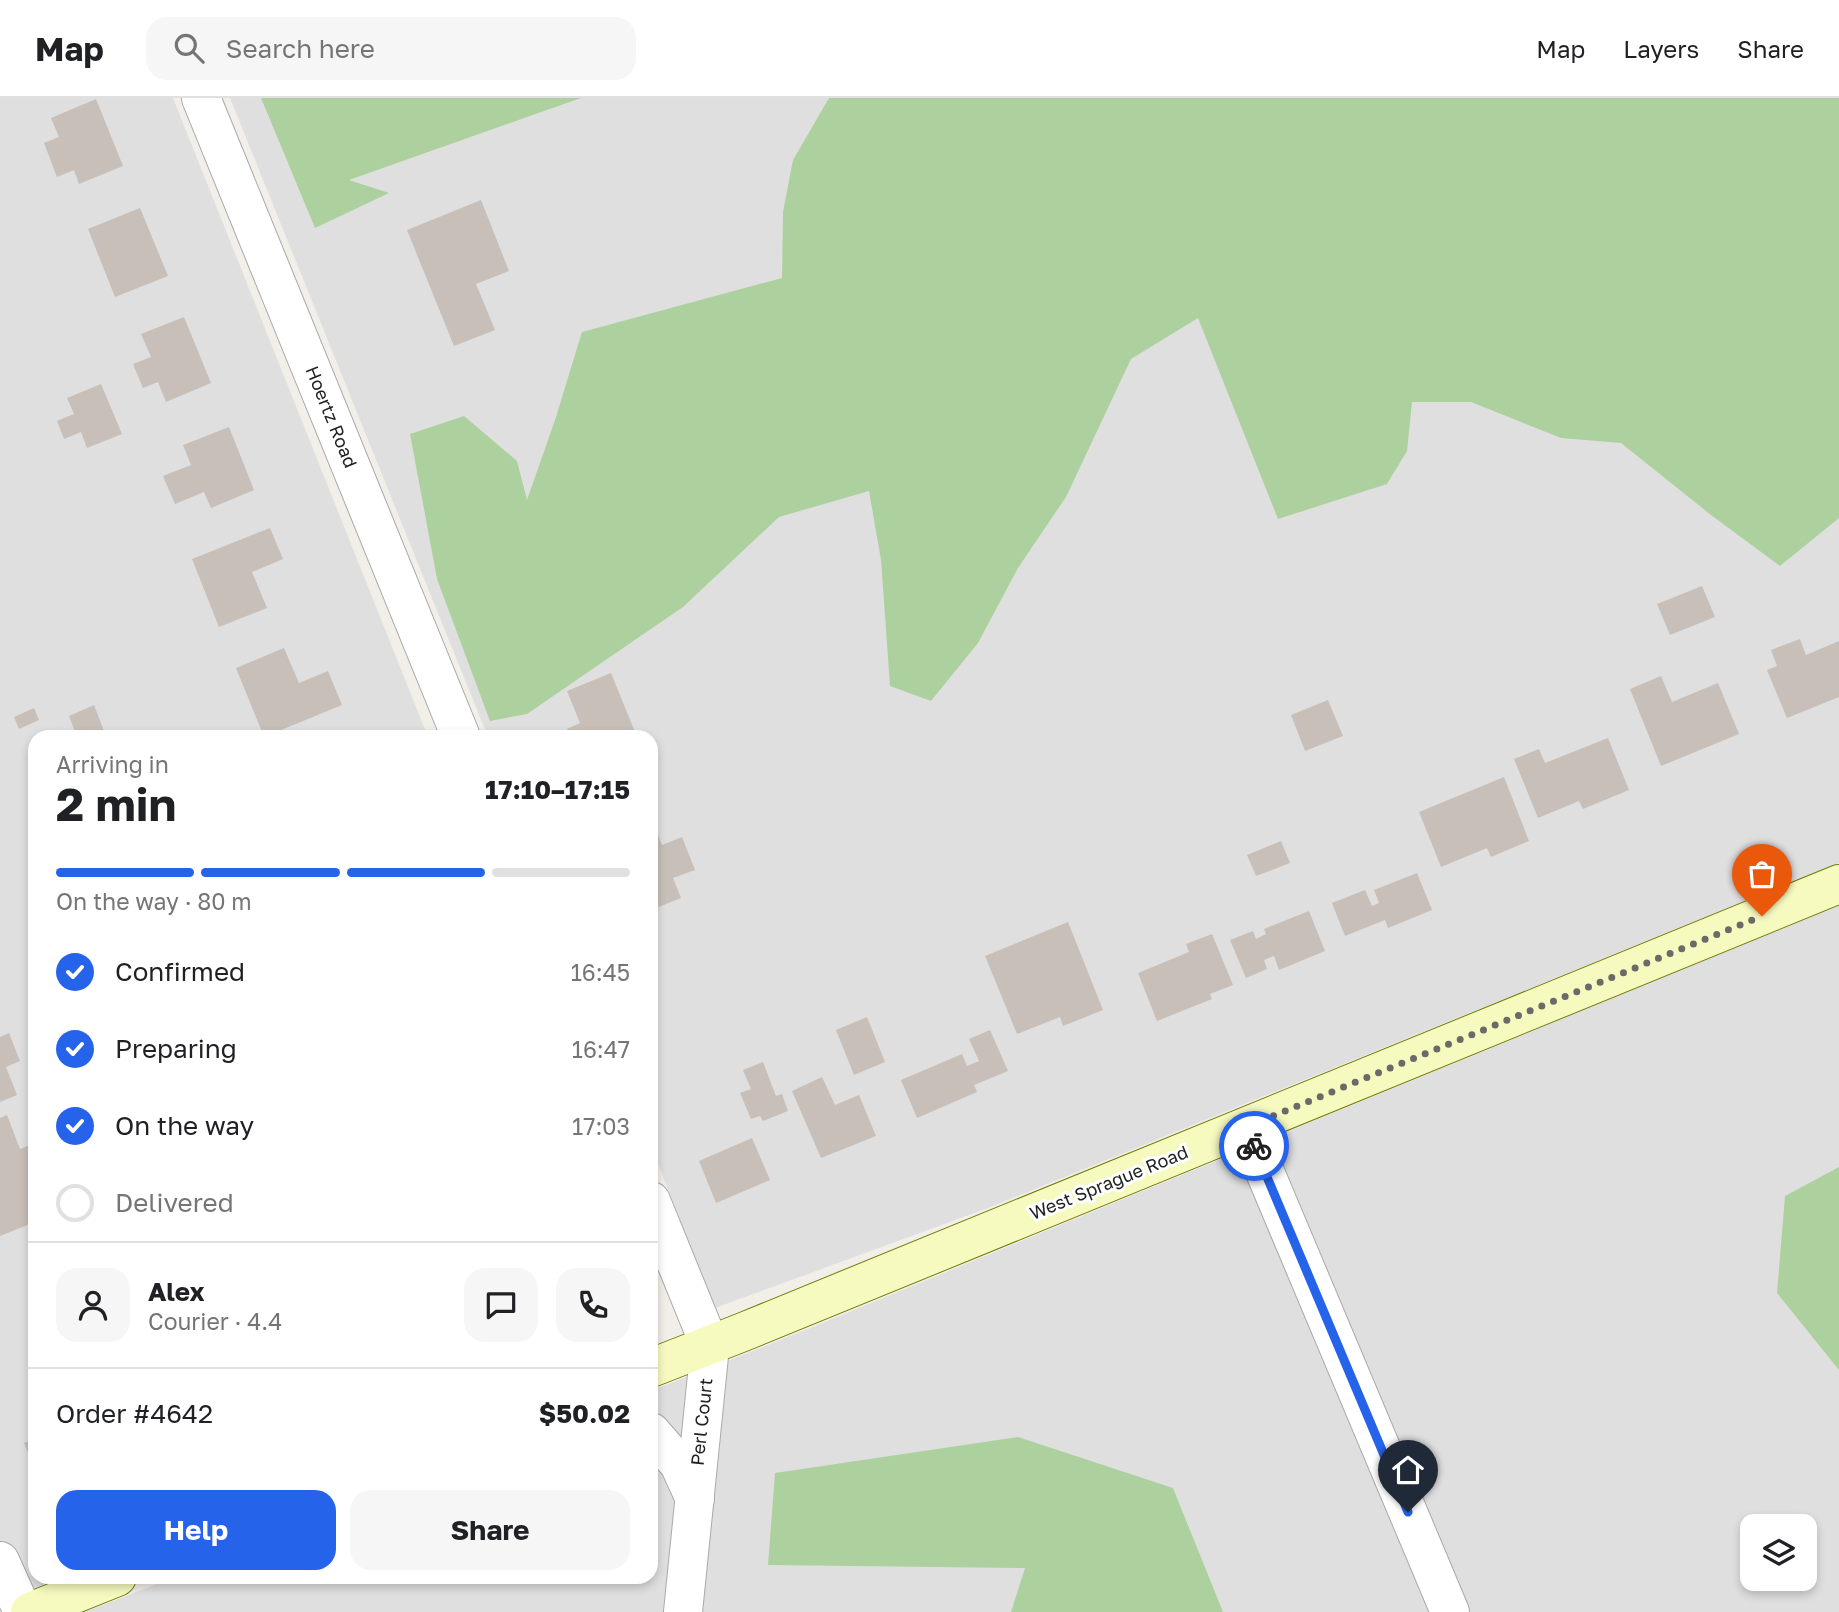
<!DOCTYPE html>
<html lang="en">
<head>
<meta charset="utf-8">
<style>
	:root { --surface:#fff; --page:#f6f6f6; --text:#202124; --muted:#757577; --line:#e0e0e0; --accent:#2563eb }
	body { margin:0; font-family:"Golos Text",sans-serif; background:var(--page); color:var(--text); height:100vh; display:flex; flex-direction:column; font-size:26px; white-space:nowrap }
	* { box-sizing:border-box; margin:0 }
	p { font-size:23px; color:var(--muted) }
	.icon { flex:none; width:38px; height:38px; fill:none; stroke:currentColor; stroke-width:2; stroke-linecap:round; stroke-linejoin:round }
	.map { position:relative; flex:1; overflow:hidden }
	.drawer { position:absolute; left:28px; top:632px; width:630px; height:854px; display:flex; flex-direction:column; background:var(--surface); border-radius:21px; box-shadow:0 4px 10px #0003 }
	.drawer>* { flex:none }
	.buttons { position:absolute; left:1740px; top:1416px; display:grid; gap:14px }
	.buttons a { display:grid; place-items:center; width:77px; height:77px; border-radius:14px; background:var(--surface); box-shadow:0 4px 10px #0003; font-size:35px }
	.pin { position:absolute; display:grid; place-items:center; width:60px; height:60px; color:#fff; margin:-72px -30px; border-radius:50% 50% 50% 0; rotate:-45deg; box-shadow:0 0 7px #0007 }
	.pin .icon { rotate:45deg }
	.courier { position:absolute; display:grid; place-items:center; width:70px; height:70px; margin:-35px; border:5px solid #2563eb; border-radius:50%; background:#fff; color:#222; box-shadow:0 2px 9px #0007 }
	.summary em { font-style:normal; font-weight:700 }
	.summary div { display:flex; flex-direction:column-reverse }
	.summary { display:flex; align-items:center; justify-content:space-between; height:119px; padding:0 28px }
	h1 { font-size:46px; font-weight:700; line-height:52px }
	.bar { display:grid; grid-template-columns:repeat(4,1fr); gap:10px 7px; align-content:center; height:84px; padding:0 28px }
	.bar i { height:9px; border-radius:5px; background:var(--line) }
	.bar .active { background:var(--accent) }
	.bar p { grid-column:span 4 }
	.line { display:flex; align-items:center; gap:18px; padding:0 28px; border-top:2px solid var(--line) }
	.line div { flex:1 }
	.round { display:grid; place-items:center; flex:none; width:74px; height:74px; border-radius:21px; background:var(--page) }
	ol { padding:0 28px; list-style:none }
	li { display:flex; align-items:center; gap:21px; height:77px }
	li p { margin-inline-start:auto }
	li .icon { padding:7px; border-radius:50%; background:var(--accent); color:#fff; stroke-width:4 }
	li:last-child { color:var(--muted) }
	li i { width:38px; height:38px; border:4px solid var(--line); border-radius:50% }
	.primary-button { display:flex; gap:14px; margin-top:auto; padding:14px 28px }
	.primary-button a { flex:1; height:80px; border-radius:21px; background:var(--accent); color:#fff; font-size:28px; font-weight:700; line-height:80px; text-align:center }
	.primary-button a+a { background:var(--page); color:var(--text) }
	header { display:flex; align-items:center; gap:42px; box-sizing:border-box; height:98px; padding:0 35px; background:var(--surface); border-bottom:2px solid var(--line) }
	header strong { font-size:33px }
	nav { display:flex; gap:38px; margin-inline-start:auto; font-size:24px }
	.search { width:490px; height:63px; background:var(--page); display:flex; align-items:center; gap:18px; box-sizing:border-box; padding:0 24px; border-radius:21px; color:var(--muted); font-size:26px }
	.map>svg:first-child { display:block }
	.residential { fill:#e0dfdf; fill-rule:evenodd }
	.forest { fill:#add19e }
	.building { fill:#c7bfb8 }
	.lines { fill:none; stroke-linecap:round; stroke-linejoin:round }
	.street-casing { stroke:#a9a9a9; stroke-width:40 }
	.secondary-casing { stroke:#707d05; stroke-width:40 }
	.street { stroke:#fff; stroke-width:38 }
	.secondary { stroke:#f7fabf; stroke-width:38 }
	.done { stroke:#6b6a68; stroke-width:7; stroke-dasharray:0 12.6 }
	.route { stroke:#2563eb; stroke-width:9 }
	.labels { text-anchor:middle; stroke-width:6; stroke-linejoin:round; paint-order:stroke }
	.street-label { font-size:18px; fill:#222; stroke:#fff }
</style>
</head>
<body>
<header>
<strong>Map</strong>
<div class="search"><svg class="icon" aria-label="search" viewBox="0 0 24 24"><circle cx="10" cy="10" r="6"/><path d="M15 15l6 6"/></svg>Search here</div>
<nav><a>Map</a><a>Layers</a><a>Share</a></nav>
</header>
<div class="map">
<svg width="1839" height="1514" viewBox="0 0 1839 1514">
	<rect width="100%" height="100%" fill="#f2efe9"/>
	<!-- residential -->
	<g class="residential">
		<path d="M 0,0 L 173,0 L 428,639 L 35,639 L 35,1479 L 71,1479 L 0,1507 Z"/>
		<path d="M 230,0 L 1839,0 L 1839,765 L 988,1110 L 715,1210 L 651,1048 L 651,639 L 488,639 Z"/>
		<path d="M 1839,807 L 1839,1514 L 85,1514 L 175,1479 L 651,1479 L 651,1293 L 798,1235 ZM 1752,1428 L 1804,1428 L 1804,1480 L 1752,1480 Z"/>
	</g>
	<!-- forest -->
	<g class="forest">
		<path d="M 261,0 L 581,0 L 349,82 L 389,95 L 315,130 Z"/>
		<path d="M 829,0 L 1839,0 L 1839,420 L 1780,468 L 1711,417 L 1621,345 L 1561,340 L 1471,304 L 1412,304 L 1407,353 L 1387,386 L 1278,421 L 1198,220 L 1131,261 L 1066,399 L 1018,470 L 978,545 L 931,603 L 890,588 L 881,462 L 869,393 L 779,419 L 683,509 L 527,616 L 490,623 L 437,481 L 410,336 L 464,318 L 517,363 L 527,402 L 555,322 L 582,234 L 782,180 L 783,114 L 793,62 Z"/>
		<path d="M 1839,1069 L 1839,1272 L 1777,1195 L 1785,1098 Z"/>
		<path d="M 1018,1339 L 1173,1390 L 1223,1514 L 1011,1514 L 1025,1470 L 768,1467 L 775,1375 Z"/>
	</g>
	<!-- building -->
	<g class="building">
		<path d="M 96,1 L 123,68 L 79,86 L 74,72 L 57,79 L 44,45 L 59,39 L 51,20 Z"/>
		<path d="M 481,102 L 509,173 L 476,186 L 495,232 L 454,248 L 407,132 Z"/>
		<path d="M 140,110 L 168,178 L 115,199 L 88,131 Z"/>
		<path d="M 184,219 L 211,285 L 166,304 L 158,284 L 143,290 L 133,266 L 151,259 L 141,236 Z"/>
		<path d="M 101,286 L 122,336 L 87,350 L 81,334 L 64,341 L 57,323 L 74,316 L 67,300 Z"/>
		<path d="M 229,329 L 254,392 L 211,410 L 204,394 L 175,406 L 163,378 L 191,367 L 183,347 Z"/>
		<path d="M 270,430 L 283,461 L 252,474 L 267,510 L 219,529 L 192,461 Z"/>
		<path d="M 1702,488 L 1715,519 L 1670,537 L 1657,506 Z"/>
		<path d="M 1800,541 L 1806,557 L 1839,543 L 1839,599 L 1787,620 L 1767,572 L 1777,568 L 1771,552 Z"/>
		<path d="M 284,550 L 299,585 L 328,573 L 342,607 L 264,639 L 236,570 Z"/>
		<path d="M 611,575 L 637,639 L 570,639 L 567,631 L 580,625 L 567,593 Z"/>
		<path d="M 1661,578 L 1672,604 L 1718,585 L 1739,636 L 1661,668 L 1630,591 Z"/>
		<path d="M 1328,602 L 1343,638 L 1305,653 L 1291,617 Z"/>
		<path d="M 94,607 L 106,638 L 77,639 L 69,618 Z"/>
		<path d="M 34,610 L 39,622 L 19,631 L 14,619 Z"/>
		<path d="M 1608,640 L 1629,692 L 1583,711 L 1579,703 L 1538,720 L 1514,661 L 1539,651 L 1545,665 Z"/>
		<path d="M 1504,679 L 1529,743 L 1491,759 L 1487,750 L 1441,769 L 1419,714 Z"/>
		<path d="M 651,719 L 662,747 L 682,739 L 695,772 L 673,780 L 681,800 L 651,812 Z"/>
		<path d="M 1281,743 L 1290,765 L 1256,778 L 1247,757 Z"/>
		<path d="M 1417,775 L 1432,812 L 1388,830 L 1385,822 L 1345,838 L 1332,805 L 1365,792 L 1372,808 L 1379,805 L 1374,792 Z"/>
		<path d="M 1309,813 L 1325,853 L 1279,872 L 1274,858 L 1264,862 L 1267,871 L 1246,880 L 1230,842 L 1253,833 L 1256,841 L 1266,836 L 1264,831 Z"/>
		<path d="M 1068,824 L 1103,912 L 1063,928 L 1060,919 L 1017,936 L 985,858 Z"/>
		<path d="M 1212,836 L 1233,887 L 1210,896 L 1212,901 L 1157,923 L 1138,875 L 1189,854 L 1186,846 Z"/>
		<path d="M 867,919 L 885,964 L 854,977 L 836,932 Z"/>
		<path d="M 990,932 L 1008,973 L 974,987 L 977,994 L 917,1020 L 901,982 L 962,956 L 967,968 L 979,963 L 969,941 Z"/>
		<path d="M 9,935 L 20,963 L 6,969 L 17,997 L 0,1004 L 0,939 Z"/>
		<path d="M 763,964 L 776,998 L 782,996 L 788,1013 L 763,1023 L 760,1018 L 751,1021 L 740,995 L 751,991 L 743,972 Z"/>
		<path d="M 822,979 L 835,1007 L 859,997 L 876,1038 L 821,1060 L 792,993 Z"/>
		<path d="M 7,1017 L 20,1051 L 35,1045 L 35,1092 L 32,1093 L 35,1102 L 35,1124 L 0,1138 L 0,1020 Z"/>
		<path d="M 752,1040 L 770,1082 L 716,1105 L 699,1063 Z"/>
		<path d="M 35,1341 L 35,1373 L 24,1345 Z"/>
	</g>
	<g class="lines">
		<defs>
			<g id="street">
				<path d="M 201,0 L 461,639"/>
				<path d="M 1246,1029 L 1450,1514"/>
				<path d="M 651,1103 L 710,1248 L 683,1514"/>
				<path d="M 651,1334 L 679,1366 L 695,1401"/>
				<path d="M 0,1463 L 23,1514"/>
			</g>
			<g id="secondary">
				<path d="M 651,1270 L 743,1234 L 1839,786"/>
				<path d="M 30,1514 L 117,1479"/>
			</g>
		</defs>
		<!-- street casing -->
		<use href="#street" class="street-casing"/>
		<!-- secondary casing -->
		<use href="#secondary" class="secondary-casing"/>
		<!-- street -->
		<use href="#street" class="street"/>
		<!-- secondary -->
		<use href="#secondary" class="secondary"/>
	</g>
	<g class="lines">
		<!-- done -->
		<path class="done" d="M 1254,1048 L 1246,1029 L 1762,818"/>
		<!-- route -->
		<path class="route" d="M 1254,1048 L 1408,1414"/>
	</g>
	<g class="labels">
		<!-- street labels -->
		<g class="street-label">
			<text transform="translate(331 319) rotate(68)" y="6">Hoertz Road</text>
			<text transform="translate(1109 1085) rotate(-22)" y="6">West Sprague Road</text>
			<text transform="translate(702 1324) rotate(-84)" y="6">Perl Court</text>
		</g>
	</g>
</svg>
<div class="buttons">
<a><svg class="icon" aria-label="layers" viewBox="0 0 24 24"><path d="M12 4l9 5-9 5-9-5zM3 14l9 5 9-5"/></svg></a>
</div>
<div class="pin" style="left:1762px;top:818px;background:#ea580c"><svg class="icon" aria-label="bag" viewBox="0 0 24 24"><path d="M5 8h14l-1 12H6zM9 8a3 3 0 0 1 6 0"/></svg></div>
<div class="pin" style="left:1408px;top:1414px;background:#1f2937"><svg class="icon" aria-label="home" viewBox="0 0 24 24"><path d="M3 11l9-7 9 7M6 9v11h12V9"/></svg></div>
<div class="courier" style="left:1254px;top:1048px"><svg class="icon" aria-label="bike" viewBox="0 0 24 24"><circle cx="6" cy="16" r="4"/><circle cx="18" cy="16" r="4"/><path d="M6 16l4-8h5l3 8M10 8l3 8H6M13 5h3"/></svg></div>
<section class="drawer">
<div class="summary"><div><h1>2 min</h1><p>Arriving in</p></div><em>17:10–17:15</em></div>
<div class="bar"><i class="active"></i><i class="active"></i><i class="active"></i><i></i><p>On the way · 80 m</p></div>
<ol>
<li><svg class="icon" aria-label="check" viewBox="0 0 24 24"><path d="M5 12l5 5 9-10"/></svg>Confirmed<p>16:45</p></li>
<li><svg class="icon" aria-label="check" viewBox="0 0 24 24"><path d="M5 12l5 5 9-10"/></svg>Preparing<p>16:47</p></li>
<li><svg class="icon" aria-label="check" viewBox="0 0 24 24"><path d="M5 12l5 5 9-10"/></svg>On the way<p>17:03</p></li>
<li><i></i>Delivered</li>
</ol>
<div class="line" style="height:126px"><a class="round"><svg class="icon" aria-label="person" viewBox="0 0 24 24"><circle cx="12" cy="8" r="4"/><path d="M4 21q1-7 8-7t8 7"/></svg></a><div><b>Alex</b><p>Courier · 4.4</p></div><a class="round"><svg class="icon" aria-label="chat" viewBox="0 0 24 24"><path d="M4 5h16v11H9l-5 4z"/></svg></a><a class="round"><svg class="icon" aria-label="phone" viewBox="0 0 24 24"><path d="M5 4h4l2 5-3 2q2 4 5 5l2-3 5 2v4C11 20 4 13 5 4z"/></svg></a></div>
<div class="line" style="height:91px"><div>Order #4642</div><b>$50.02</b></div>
<div class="primary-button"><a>Help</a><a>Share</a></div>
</section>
</div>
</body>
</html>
